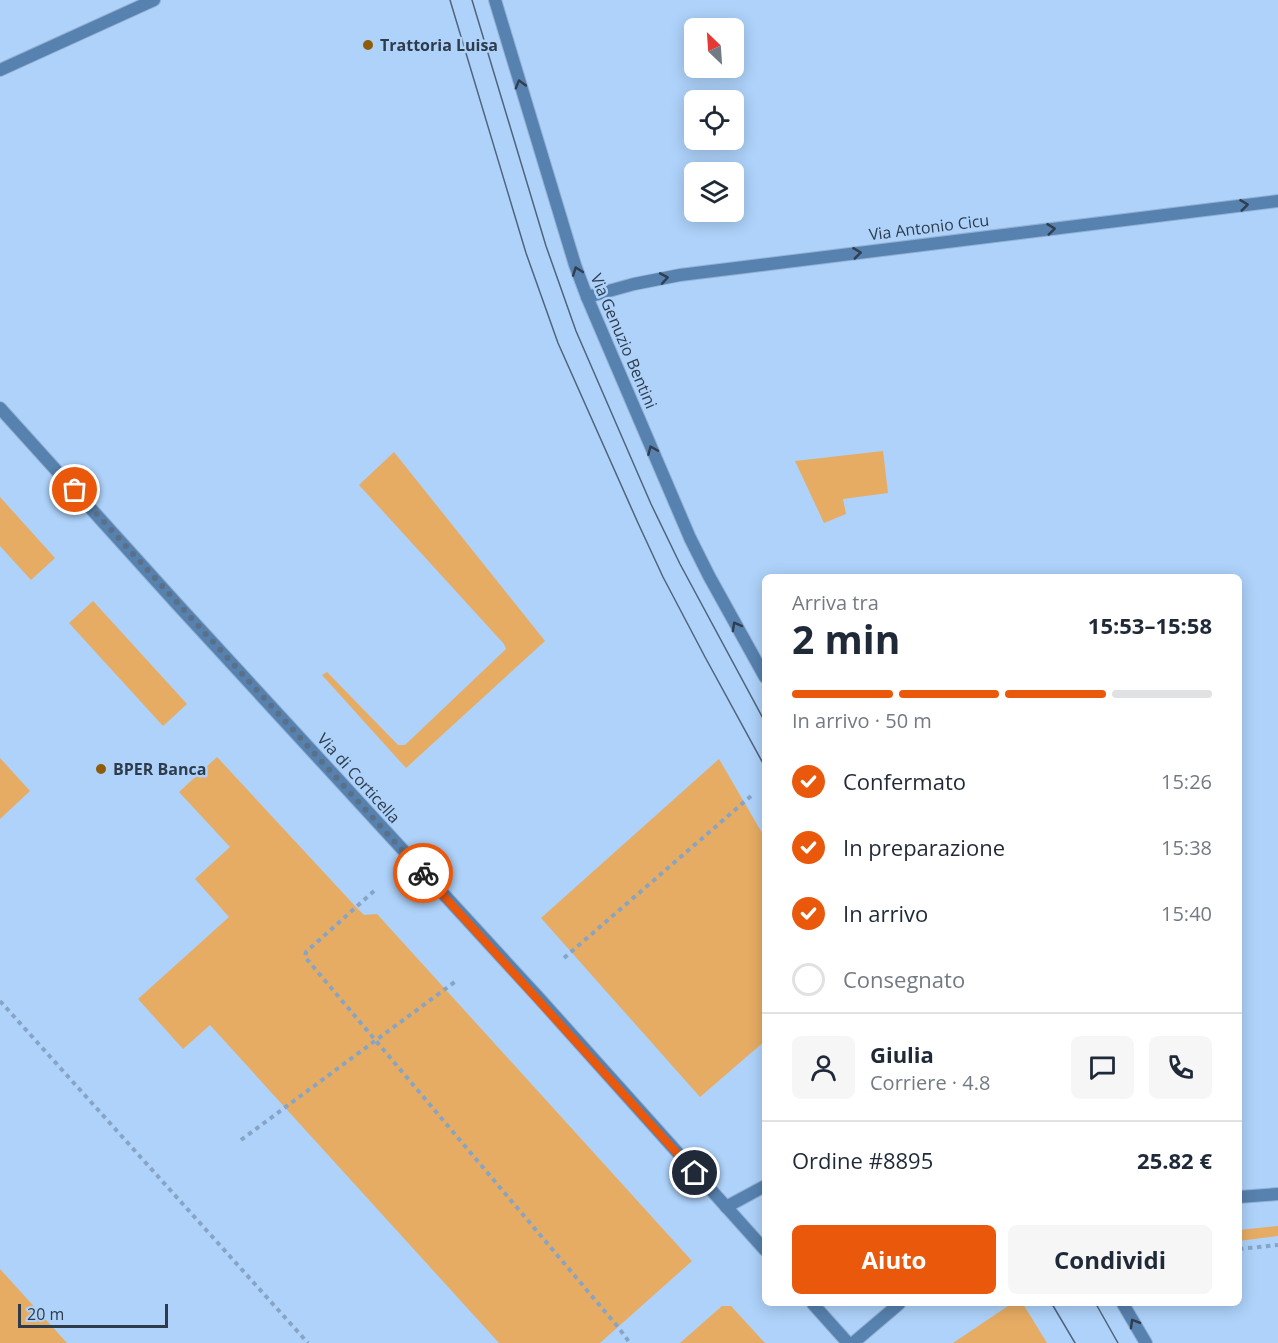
<!DOCTYPE html>
<html lang="it">
<head>
<meta charset="utf-8">
<style>
	:root { --surface:#fff; --page:#f6f6f7; --text:#1f2937; --muted:#747a83; --line:#e0e1e3; --accent:#ea580c }
	body { margin:0; font-family:"Open Sans",sans-serif; background:var(--page); color:var(--text); height:100vh; display:flex; flex-direction:column; font-size:22px; white-space:nowrap }
	* { box-sizing:border-box; margin:0 }
	p { font-size:20px; color:var(--muted) }
	.icon { flex:none; width:33px; height:33px; fill:none; stroke:currentColor; stroke-width:2; stroke-linecap:round; stroke-linejoin:round }
	.map { position:relative; flex:1; overflow:hidden }
	.panel { position:absolute; left:762px; top:574px; width:480px; height:732px; display:flex; flex-direction:column; background:var(--surface); border-radius:9px; box-shadow:0 3px 15px #0003 }
	.panel>* { flex:none }
	.needle { width:39px; rotate:335deg }
	.tools { position:absolute; left:684px; top:18px; display:grid; gap:12px }
	.tools a { display:grid; place-items:center; width:60px; height:60px; border-radius:9px; background:var(--surface); box-shadow:0 3px 15px #0003; font-size:30px }
	.scale { position:absolute; left:18px; bottom:15px; width:150px; box-sizing:border-box; padding-left:6px; border:3px solid #2d3b4b; border-top:0; font-size:16px; line-height:21px; white-space:nowrap; color:#2d3b4b; -webkit-text-stroke:4px #aed2fa; paint-order:stroke }
	.pin { position:absolute; display:grid; place-items:center; width:51px; height:51px; color:#fff; margin:-26px; border:3px solid #fff; border-radius:50%; box-shadow:0 2px 6px #0007 }
	.courier { position:absolute; display:grid; place-items:center; width:60px; height:60px; margin:-30px; border:4px solid #ea580c; border-radius:50%; background:#fff; color:#222; box-shadow:0 2px 8px #0007 }
	.summary em { font-style:normal; font-weight:700 }
	.summary div { display:flex; flex-direction:column-reverse }
	.summary { display:flex; align-items:center; justify-content:space-between; height:102px; padding:0 30px }
	h1 { font-size:39px; font-weight:700; line-height:45px }
	.bar { display:grid; grid-template-columns:repeat(4,1fr); gap:9px 6px; align-content:center; height:72px; padding:0 30px }
	.bar i { height:8px; border-radius:4px; background:var(--line) }
	.bar .on { background:var(--accent) }
	.bar p { grid-column:span 4 }
	.line { display:flex; align-items:center; gap:15px; padding:0 30px; border-top:2px solid var(--line) }
	.line div { flex:1 }
	.round { display:grid; place-items:center; flex:none; width:63px; height:63px; border-radius:9px; background:var(--page) }
	ol { padding:0 30px; list-style:none }
	li { display:flex; align-items:center; gap:18px; height:66px }
	li p { margin-inline-start:auto }
	li .icon { padding:6px; border-radius:50%; background:var(--accent); color:#fff; stroke-width:4 }
	li:last-child { color:var(--muted) }
	li i { width:33px; height:33px; border:3px solid var(--line); border-radius:50% }
	.button { display:flex; gap:12px; margin-top:auto; padding:12px 30px }
	.button a { flex:1; height:69px; border-radius:9px; background:var(--accent); color:#fff; font-size:24px; font-weight:700; line-height:69px; text-align:center }
	.button a+a { background:var(--page); color:var(--text) }
	.map>svg:first-child { display:block }
	.green { fill:#e6ac63 }
	.lines { fill:none; stroke-linecap:round; stroke-linejoin:round }
	.service-casing { stroke:#92b1d4; stroke-width:14 }
	.minor-casing { stroke:#92b1d4; stroke-width:14 }
	.tertiary-casing { stroke:#92b1d4; stroke-width:14 }
	.path { stroke:#87a4c5; stroke-width:4; stroke-dasharray:4.5 4.5; stroke-linecap:butt }
	.service { stroke:#5781ae; stroke-width:12 }
	.minor { stroke:#5781ae; stroke-width:12 }
	.tertiary { stroke:#5781ae; stroke-width:12 }
	.tram { stroke:#50647b; stroke-width:1.5 }
	.oneway { stroke:#2f3e50 }
	.done { stroke:#5a7088; stroke-width:6; stroke-dasharray:0 10.8 }
	.route { stroke:#ea580c; stroke-width:8 }
	.poi-dot { fill:#8e5c0a; stroke:#aed2fa; stroke-width:2 }
	.labels { text-anchor:middle; stroke-width:5; stroke-linejoin:round; paint-order:stroke }
	.poi-label { font-size:16px; font-weight:bold; fill:#2d3b4b; stroke:#aed2fa; text-anchor:start }
	.street-label { font-size:16px; fill:#2d3b4b; stroke:#aed2fa }
</style>
</head>
<body>
<div class="map">
<svg width="1278" height="1343" viewBox="0 0 1278 1343">
	<rect width="100%" height="100%" fill="#aed2fa"/>
	<!-- green -->
	<g class="green">
		<path d="M 883,451 L 888,493 L 843,499 L 846,514 L 824,523 L 795,461 Z"/>
		<path d="M 394,452 L 545,641 L 406,768 L 322,675 L 327,672 L 398,745 L 405,745 L 506,649 L 504,644 L 359,485 Z"/>
		<path d="M 0,497 L 55,558 L 31,580 L 0,546 Z"/>
		<path d="M 93,601 L 187,704 L 163,726 L 69,623 Z"/>
		<path d="M 217,757 L 356,907 L 364,915 L 377,914 L 692,1261 L 600,1343 L 499,1343 L 210,1025 L 183,1049 L 138,999 L 229,917 L 195,879 L 230,847 L 179,792 Z"/>
		<path d="M 0,758 L 30,791 L 0,819 Z"/>
		<path d="M 719,759 L 765,838 L 765,1041 L 700,1097 L 541,918 Z"/>
		<path d="M 1278,1226 L 1278,1236 L 1239,1241 L 1239,1230 Z"/>
		<path d="M 0,1269 L 67,1343 L 0,1343 Z"/>
		<path d="M 1011,1304 L 1023,1304 L 1047,1343 L 953,1343 Z"/>
		<path d="M 722,1306 L 731,1306 L 765,1343 L 680,1343 Z"/>
	</g>
	<g class="lines">
		<defs>
			<g id="service">
				<path d="M 1239,1197 L 1278,1194"/>
				<path d="M 726,1207 L 765,1186"/>
				<path d="M 853,1343 L 899,1304"/>
			</g>
			<g id="minor">
				<path d="M 0,70 L 154,0"/>
				<path d="M 587,297 L 634,284 L 680,275 L 1278,201"/>
				<path d="M 0,408 L 177,604 L 539,998 L 765,1250"/>
				<path d="M 813,1304 L 848,1343"/>
			</g>
			<g id="tertiary">
				<path d="M 495,0 L 575,265 L 587,297 L 690,538 L 709,576 L 765,677"/>
				<path d="M 1123,1304 L 1146,1343"/>
			</g>
		</defs>
		<!-- service casing -->
		<use href="#service" class="service-casing"/>
		<!-- minor casing -->
		<use href="#minor" class="minor-casing"/>
		<!-- tertiary casing -->
		<use href="#tertiary" class="tertiary-casing"/>
		<!-- path -->
		<g class="path">
			<path d="M 374,891 L 306,952 L 305,957 L 618,1327 L 630,1343"/>
			<path d="M 564,958 L 751,796"/>
			<path d="M 0,1001 L 308,1343"/>
			<path d="M 241,1140 L 456,981"/>
			<path d="M 1239,1249 L 1278,1245"/>
		</g>
		<!-- service -->
		<use href="#service" class="service"/>
		<!-- minor -->
		<use href="#minor" class="minor"/>
		<!-- tertiary -->
		<use href="#tertiary" class="tertiary"/>
		<!-- tram -->
		<g class="tram">
			<path d="M 450,0 L 526,253 L 558,343 L 638,523 L 663,577 L 705,657 L 765,767"/>
			<path d="M 472,0 L 546,246 L 576,331 L 651,504 L 680,564 L 765,722"/>
			<path d="M 1052,1304 L 1075,1343"/>
			<path d="M 1096,1304 L 1118,1343"/>
		</g>
	</g>
	<!-- one-way arrows -->
	<defs><path id="oneway-chevron" d="M-2-3.5L2.5 0L-2 3.5" fill="none" stroke-width="1.6" stroke-linecap="round" stroke-linejoin="round" transform="scale(1.5)"/></defs>
	<g class="oneway">
		<use href="#oneway-chevron" transform="translate(520 84) rotate(-106)"/>
		<use href="#oneway-chevron" transform="translate(1244 205) rotate(-7)"/>
		<use href="#oneway-chevron" transform="translate(1051 229) rotate(-7)"/>
		<use href="#oneway-chevron" transform="translate(857 253) rotate(-7)"/>
		<use href="#oneway-chevron" transform="translate(577 271) rotate(-110)"/>
		<use href="#oneway-chevron" transform="translate(664 278) rotate(-10)"/>
		<use href="#oneway-chevron" transform="translate(652 450) rotate(-113)"/>
		<use href="#oneway-chevron" transform="translate(736 626) rotate(-119)"/>
		<use href="#oneway-chevron" transform="translate(1134 1323) rotate(-120)"/>
	</g>
	<g class="lines">
		<!-- done -->
		<path class="done" d="M 75,490 L 423,873"/>
		<!-- route -->
		<path class="route" d="M 423,873 L 695,1173"/>
	</g>
	<!-- markers -->
	<g class="poi-dot">
		<circle cx="368" cy="45" r="6"/>
		<circle cx="101" cy="769" r="6"/>
	</g>
	<g class="labels">
		<!-- poi labels -->
		<g class="poi-label">
			<text x="380" y="51">Trattoria Luisa</text>
			<text x="113" y="775">BPER Banca</text>
		</g>
		<!-- street labels -->
		<g class="street-label">
			<text transform="translate(929 227) rotate(-7)" y="6">Via Antonio Cicu</text>
			<text transform="translate(624 341) rotate(67)" y="6">Via Genuzio Bentini</text>
			<text transform="translate(359 778) rotate(48)" y="6">Via di Corticella</text>
		</g>
	</g>
</svg>
<div class="tools">
<a><svg class="needle" viewBox="-14 -14 28 28"><path d="M0-13l5 13h-10z" fill="#e53935"/><path d="M0 13l5-13h-10z" fill="#747a83"/></svg></a>
<a><svg class="icon" aria-label="locate" viewBox="0 0 24 24"><circle cx="12" cy="12" r="6"/><path d="M12 2v4M12 18v4M2 12h4M18 12h4"/></svg></a>
<a><svg class="icon" aria-label="layers" viewBox="0 0 24 24"><path d="M12 4l9 5-9 5-9-5zM3 14l9 5 9-5"/></svg></a>
</div>
<div class="scale">20 m</div>
<div class="pin" style="left:75px;top:490px;background:#ea580c"><svg class="icon" aria-label="bag" viewBox="0 0 24 24"><path d="M5 8h14l-1 12H6zM9 8a3 3 0 0 1 6 0"/></svg></div>
<div class="pin" style="left:695px;top:1173px;background:#1f2937"><svg class="icon" aria-label="home" viewBox="0 0 24 24"><path d="M3 11l9-7 9 7M6 9v11h12V9"/></svg></div>
<div class="courier" style="left:423px;top:873px"><svg class="icon" aria-label="bike" viewBox="0 0 24 24"><circle cx="6" cy="16" r="4"/><circle cx="18" cy="16" r="4"/><path d="M6 16l4-8h5l3 8M10 8l3 8H6M13 5h3"/></svg></div>
<section class="panel">
<div class="summary"><div><h1>2 min</h1><p>Arriva tra</p></div><em>15:53–15:58</em></div>
<div class="bar"><i class="on"></i><i class="on"></i><i class="on"></i><i></i><p>In arrivo · 50 m</p></div>
<ol>
<li><svg class="icon" aria-label="check" viewBox="0 0 24 24"><path d="M5 12l5 5 9-10"/></svg>Confermato<p>15:26</p></li>
<li><svg class="icon" aria-label="check" viewBox="0 0 24 24"><path d="M5 12l5 5 9-10"/></svg>In preparazione<p>15:38</p></li>
<li><svg class="icon" aria-label="check" viewBox="0 0 24 24"><path d="M5 12l5 5 9-10"/></svg>In arrivo<p>15:40</p></li>
<li><i></i>Consegnato</li>
</ol>
<div class="line" style="height:108px"><a class="round"><svg class="icon" aria-label="person" viewBox="0 0 24 24"><circle cx="12" cy="8" r="4"/><path d="M4 21q1-7 8-7t8 7"/></svg></a><div><b>Giulia</b><p>Corriere · 4.8</p></div><a class="round"><svg class="icon" aria-label="chat" viewBox="0 0 24 24"><path d="M4 5h16v11H9l-5 4z"/></svg></a><a class="round"><svg class="icon" aria-label="phone" viewBox="0 0 24 24"><path d="M5 4h4l2 5-3 2q2 4 5 5l2-3 5 2v4C11 20 4 13 5 4z"/></svg></a></div>
<div class="line" style="height:78px"><div>Ordine #8895</div><b>25.82 €</b></div>
<div class="button"><a>Aiuto</a><a>Condividi</a></div>
</section>
</div>
</body>
</html>
